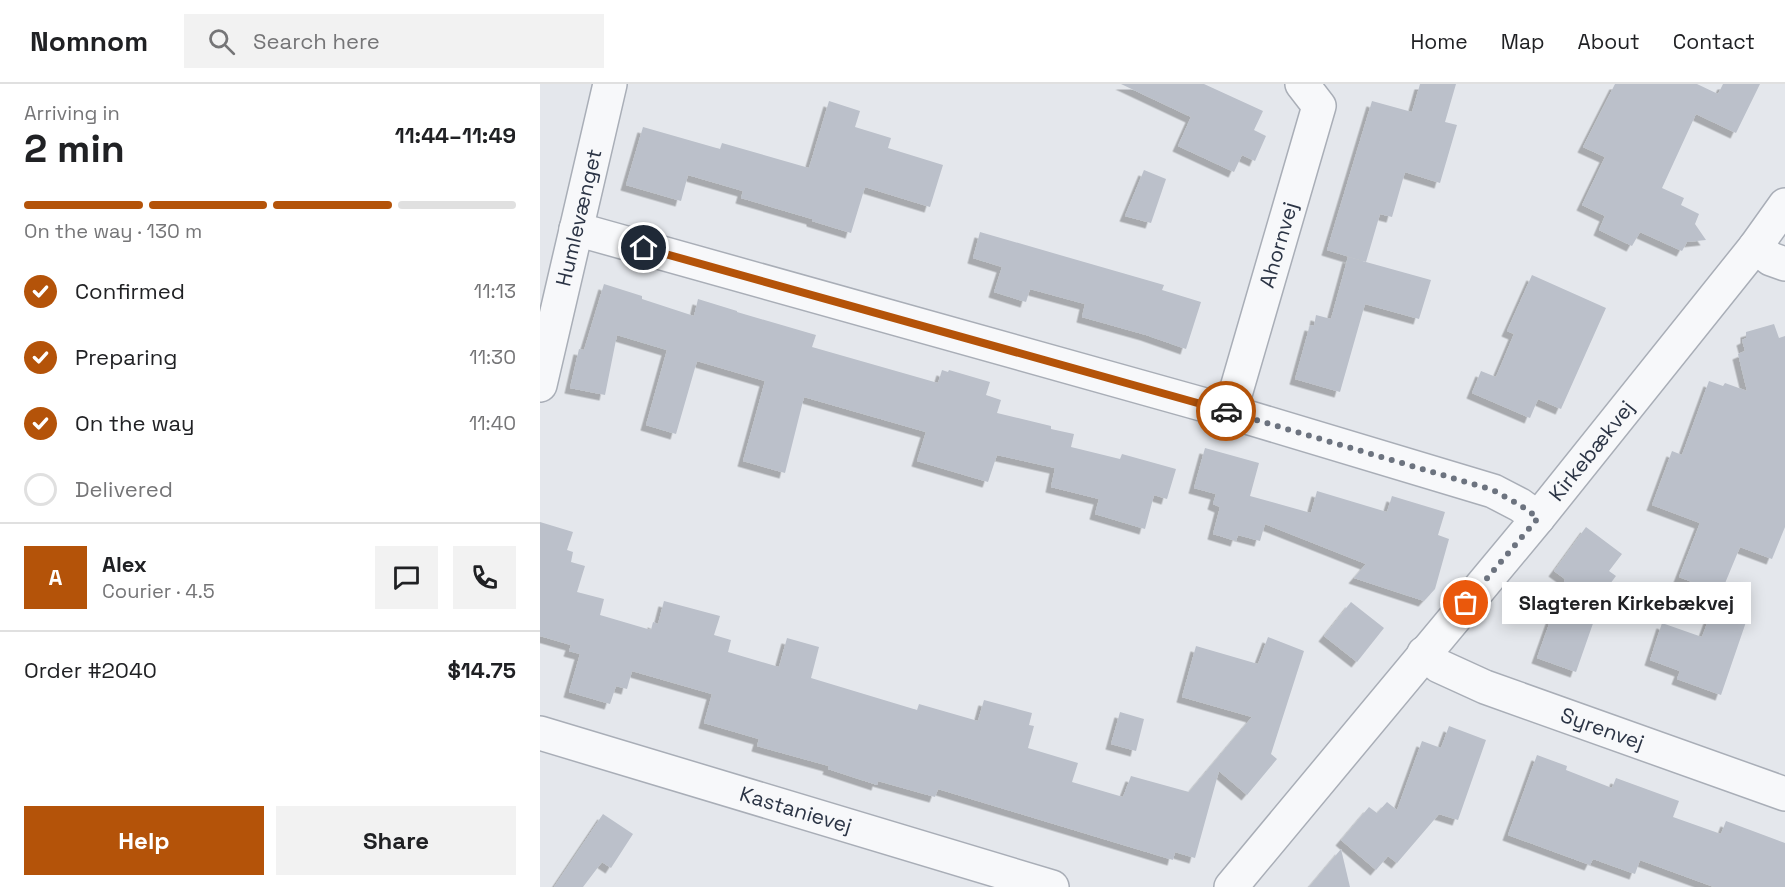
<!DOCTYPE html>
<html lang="en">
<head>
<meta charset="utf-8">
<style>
	:root { --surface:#fff; --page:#f2f2f2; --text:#202124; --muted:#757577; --line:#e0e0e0; --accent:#b45309 }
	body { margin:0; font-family:"Space Grotesk",sans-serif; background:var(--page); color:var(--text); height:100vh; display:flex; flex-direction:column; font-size:22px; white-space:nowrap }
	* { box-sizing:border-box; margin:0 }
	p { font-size:20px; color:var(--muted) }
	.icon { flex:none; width:33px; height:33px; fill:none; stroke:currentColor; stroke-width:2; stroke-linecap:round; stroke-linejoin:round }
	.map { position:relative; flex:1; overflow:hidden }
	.drawer { display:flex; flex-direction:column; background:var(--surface); width:540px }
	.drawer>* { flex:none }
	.pin { position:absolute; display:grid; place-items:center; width:51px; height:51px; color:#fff; margin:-26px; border:3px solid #fff; border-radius:50%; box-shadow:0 2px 6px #0007 }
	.courier { position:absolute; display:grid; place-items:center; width:60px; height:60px; margin:-30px; border:4px solid #b45309; border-radius:50%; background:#fff; color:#222; box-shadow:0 2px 8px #0007 }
	.bubble { position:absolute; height:42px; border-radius:0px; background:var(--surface); box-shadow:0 3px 15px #0003; font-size:20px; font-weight:700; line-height:42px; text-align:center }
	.headline em { font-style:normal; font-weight:700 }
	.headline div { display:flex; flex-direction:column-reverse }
	.headline { display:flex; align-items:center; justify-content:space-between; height:102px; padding:0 24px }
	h1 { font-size:39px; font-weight:700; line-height:45px }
	.bar { display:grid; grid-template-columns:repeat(4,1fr); gap:9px 6px; align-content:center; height:72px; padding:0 24px }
	.bar i { height:8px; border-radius:4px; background:var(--line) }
	.bar .selected { background:var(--accent) }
	.bar p { grid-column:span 4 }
	.line { display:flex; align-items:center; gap:15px; padding:0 24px; border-top:2px solid var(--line) }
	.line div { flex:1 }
	.round { display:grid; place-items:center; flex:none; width:63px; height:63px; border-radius:0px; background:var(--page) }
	ol { padding:0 24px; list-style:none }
	li { display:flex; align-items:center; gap:18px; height:66px }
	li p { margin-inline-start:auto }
	li .icon { padding:6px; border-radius:50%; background:var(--accent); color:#fff; stroke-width:4 }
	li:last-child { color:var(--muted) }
	li i { width:33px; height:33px; border:3px solid var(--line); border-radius:50% }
	.button { display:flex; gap:12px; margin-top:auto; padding:12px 24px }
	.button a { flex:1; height:69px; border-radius:0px; background:var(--accent); color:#fff; font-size:24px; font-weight:700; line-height:69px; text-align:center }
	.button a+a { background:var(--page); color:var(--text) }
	header { display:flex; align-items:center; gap:36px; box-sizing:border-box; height:84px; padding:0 30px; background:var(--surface); border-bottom:2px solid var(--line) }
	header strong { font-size:28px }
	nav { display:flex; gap:33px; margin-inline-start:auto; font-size:21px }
	.search { width:420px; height:54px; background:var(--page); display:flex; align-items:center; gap:15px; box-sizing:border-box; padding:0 21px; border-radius:0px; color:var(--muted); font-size:22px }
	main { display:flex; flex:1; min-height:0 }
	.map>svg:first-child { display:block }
	.building { fill:#bbc0ca; filter:url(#shadow) }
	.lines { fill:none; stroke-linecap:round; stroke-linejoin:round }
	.minor-casing { stroke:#a9aeb7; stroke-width:36 }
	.minor { stroke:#f7f8fa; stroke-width:33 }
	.done { stroke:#6c737f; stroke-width:6; stroke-dasharray:0 10.8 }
	.route { stroke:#b45309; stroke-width:8 }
	.labels { text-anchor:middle; stroke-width:6; stroke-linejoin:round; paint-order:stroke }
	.street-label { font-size:21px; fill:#2b3445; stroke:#f4f6f9 }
</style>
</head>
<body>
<header>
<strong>Nomnom</strong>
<div class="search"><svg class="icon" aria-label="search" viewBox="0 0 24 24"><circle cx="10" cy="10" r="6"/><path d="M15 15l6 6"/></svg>Search here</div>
<nav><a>Home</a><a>Map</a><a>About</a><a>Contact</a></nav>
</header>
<main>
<section class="drawer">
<div class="headline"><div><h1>2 min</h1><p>Arriving in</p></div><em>11:44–11:49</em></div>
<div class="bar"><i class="selected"></i><i class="selected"></i><i class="selected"></i><i></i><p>On the way · 130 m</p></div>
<ol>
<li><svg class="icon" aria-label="check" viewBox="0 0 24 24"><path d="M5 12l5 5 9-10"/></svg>Confirmed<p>11:13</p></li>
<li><svg class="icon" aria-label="check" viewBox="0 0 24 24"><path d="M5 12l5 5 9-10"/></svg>Preparing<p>11:30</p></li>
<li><svg class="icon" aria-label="check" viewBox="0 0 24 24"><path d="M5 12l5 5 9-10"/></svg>On the way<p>11:40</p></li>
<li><i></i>Delivered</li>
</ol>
<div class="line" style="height:108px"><b class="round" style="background:var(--accent);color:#fff">A</b><div><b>Alex</b><p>Courier · 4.5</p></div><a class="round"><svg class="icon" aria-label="chat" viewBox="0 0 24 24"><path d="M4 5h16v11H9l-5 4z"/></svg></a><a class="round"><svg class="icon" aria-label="phone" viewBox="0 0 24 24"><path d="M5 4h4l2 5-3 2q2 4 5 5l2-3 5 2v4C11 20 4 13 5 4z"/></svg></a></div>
<div class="line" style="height:78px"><div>Order #2040</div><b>$14.75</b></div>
<div class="button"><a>Help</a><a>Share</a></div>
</section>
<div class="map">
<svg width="1245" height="803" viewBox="0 0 1245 803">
	<defs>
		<filter id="shadow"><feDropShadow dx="-5.5" dy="5.5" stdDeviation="0" flood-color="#0004"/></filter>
	</defs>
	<rect width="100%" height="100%" fill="#e4e7ec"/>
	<!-- building -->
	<g class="building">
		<path d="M 581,0 L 664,0 L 723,27 L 714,46 L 726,52 L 715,77 L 702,71 L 694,88 L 638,62 L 651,33 Z"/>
		<path d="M 880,0 L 916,0 L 905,38 L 917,41 L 900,99 L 865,88 L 852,133 L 840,130 L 826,178 L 787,166 L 832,17 L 872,28 Z"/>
		<path d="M 1075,0 L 1157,0 L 1178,10 L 1183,0 L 1220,0 L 1196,49 L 1156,30 L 1122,104 L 1144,114 L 1141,121 L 1159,130 L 1155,140 L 1166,156 L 1147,158 L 1142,167 L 1100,148 L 1092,162 L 1059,146 L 1065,132 L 1042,121 L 1065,73 L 1043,63 Z"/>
		<path d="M 289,17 L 320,27 L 315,43 L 351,54 L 348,64 L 403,81 L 390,123 L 325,103 L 311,149 L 272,137 L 272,135 L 201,114 L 203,107 L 148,91 L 141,117 L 86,101 L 103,43 L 180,65 L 182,59 L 269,84 Z"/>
		<path d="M 604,86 L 626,95 L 611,139 L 585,132 Z"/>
		<path d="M 440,148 L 624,201 L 622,206 L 661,218 L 646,265 L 606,251 L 542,233 L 545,220 L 490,205 L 486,218 L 454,208 L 462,183 L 433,174 Z"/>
		<path d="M 808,173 L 891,196 L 879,235 L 825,220 L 800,308 L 755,295 L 770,241 L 774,242 L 776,231 L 791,235 Z"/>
		<path d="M 992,191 L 1066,224 L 1021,325 L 998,315 L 990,334 L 932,309 L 941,287 L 956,293 L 974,250 L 967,247 Z"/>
		<path d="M 64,200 L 102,212 L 102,215 L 154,232 L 158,215 L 197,227 L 197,228 L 276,251 L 272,263 L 398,299 L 402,286 L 408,288 L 409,286 L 450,298 L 446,311 L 461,316 L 457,329 L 511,342 L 511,345 L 534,350 L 531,363 L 580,375 L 582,370 L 636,385 L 627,415 L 614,411 L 605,445 L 555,430 L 559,415 L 511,403 L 515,384 L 457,371 L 448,398 L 377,377 L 386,348 L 264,313 L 245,389 L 203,377 L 225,297 L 157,277 L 136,350 L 106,341 L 127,266 L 77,251 L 65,311 L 30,304 L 39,265 L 44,266 Z"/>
		<path d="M 1234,240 L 1239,254 L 1245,252 L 1245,443 L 1232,475 L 1200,463 L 1181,509 L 1139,493 L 1160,439 L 1112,421 L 1132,367 L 1142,371 L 1169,297 L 1183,302 L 1185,299 L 1207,307 L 1198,270 L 1205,267 L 1202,256 L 1206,254 L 1206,248 Z"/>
		<path d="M 665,364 L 719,379 L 710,412 L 771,429 L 777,407 L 847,428 L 852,412 L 905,428 L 898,451 L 909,455 L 895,505 L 884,517 L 814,494 L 826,480 L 725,440 L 720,457 L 698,451 L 696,457 L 673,450 L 680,423 L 673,420 L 676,410 L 654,404 Z"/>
		<path d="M 0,438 L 33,448 L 27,466 L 33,468 L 31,478 L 45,482 L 37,508 L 64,515 L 60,531 L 111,546 L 113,538 L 118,540 L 124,517 L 180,532 L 174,551 L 191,556 L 188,568 L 239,583 L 247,554 L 279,563 L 271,594 L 377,626 L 379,620 L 438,637 L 444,616 L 492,629 L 489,641 L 494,642 L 488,664 L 538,679 L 532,698 L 583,713 L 591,692 L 649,708 L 712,633 L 642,613 L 656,562 L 718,580 L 728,553 L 764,567 L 731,670 L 737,675 L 707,711 L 679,687 L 655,774 L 635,768 L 633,776 L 398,705 L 395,713 L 338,697 L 337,701 L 288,685 L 289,682 L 217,662 L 219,655 L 164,639 L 172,610 L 92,587 L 87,605 L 76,602 L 70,620 L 29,608 L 40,570 L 29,567 L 31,561 L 0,552 Z"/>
		<path d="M 1046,443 L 1082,470 L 1069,487 L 1076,492 L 1064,508 L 1036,588 L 997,574 L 1025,495 L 1014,487 Z"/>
		<path d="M 811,518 L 844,544 L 817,578 L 784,552 Z"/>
		<path d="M 1172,526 L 1206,538 L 1181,611 L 1137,595 L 1140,587 L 1110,576 L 1122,539 L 1162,553 Z"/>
		<path d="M 580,628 L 604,635 L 596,667 L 571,660 Z"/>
		<path d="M 909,642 L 946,656 L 918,736 L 899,730 L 857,779 L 848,772 L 836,786 L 801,756 L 829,723 L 837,729 L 847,718 L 857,726 L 882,657 L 901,664 Z"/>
		<path d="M 997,671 L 1027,682 L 1026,686 L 1072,704 L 1076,694 L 1139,717 L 1133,733 L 1181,750 L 1186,737 L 1245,759 L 1245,803 L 1174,803 L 1100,776 L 1095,790 L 1053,775 L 1050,781 L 968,751 Z"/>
		<path d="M 63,730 L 93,750 L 71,784 L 62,778 L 43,803 L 14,803 Z"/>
		<path d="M 801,765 L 810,803 L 769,803 Z"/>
	</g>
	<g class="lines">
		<defs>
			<g id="minor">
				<path d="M 36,145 L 690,328 L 953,407 L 980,421 L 998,434"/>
				<path d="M 1215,163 L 1231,175 L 1245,180"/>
				<path id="s1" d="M 0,301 L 70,0"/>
				<path id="s2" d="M 690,328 L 779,22 L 762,0"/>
				<path id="s3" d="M 884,569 L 899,582 L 945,603 L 1245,710"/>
				<path id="s4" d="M 0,649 L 512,803"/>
				<path id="s5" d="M 691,803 L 998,434 L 1215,163 L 1245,121"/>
			</g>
		</defs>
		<!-- minor casing -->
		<use href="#minor" class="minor-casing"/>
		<!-- minor -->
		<use href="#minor" class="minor"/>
	</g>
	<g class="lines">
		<!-- done -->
		<path class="done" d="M 686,327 L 953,406 L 980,421 L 998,434 L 926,519"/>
		<!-- route -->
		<path class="route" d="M 104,164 L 686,327"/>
	</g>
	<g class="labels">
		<!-- street labels -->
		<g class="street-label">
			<text dy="7" stroke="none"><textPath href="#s1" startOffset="172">Humlevænget</textPath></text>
			<text dy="7" stroke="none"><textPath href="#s2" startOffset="174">Ahornvej</textPath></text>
			<text dy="7" stroke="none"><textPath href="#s5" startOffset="566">Kirkebækvej</textPath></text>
			<text dy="7" stroke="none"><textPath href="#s3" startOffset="195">Syrenvej</textPath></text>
			<text dy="7" stroke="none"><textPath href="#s4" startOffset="267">Kastanievej</textPath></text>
		</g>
	</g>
</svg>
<div class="pin" style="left:926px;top:519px;background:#ea580c"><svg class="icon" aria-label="bag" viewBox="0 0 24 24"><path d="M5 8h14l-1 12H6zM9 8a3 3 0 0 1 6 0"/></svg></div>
<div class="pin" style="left:104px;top:164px;background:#1f2937"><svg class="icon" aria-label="home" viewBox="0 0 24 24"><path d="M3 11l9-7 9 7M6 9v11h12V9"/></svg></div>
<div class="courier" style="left:686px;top:327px"><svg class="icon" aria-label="car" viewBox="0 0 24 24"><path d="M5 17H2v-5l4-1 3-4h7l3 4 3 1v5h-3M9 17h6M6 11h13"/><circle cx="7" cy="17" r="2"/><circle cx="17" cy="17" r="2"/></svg></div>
<div class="bubble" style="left:962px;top:498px;width:249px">Slagteren Kirkebækvej</div>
</div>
</main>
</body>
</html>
